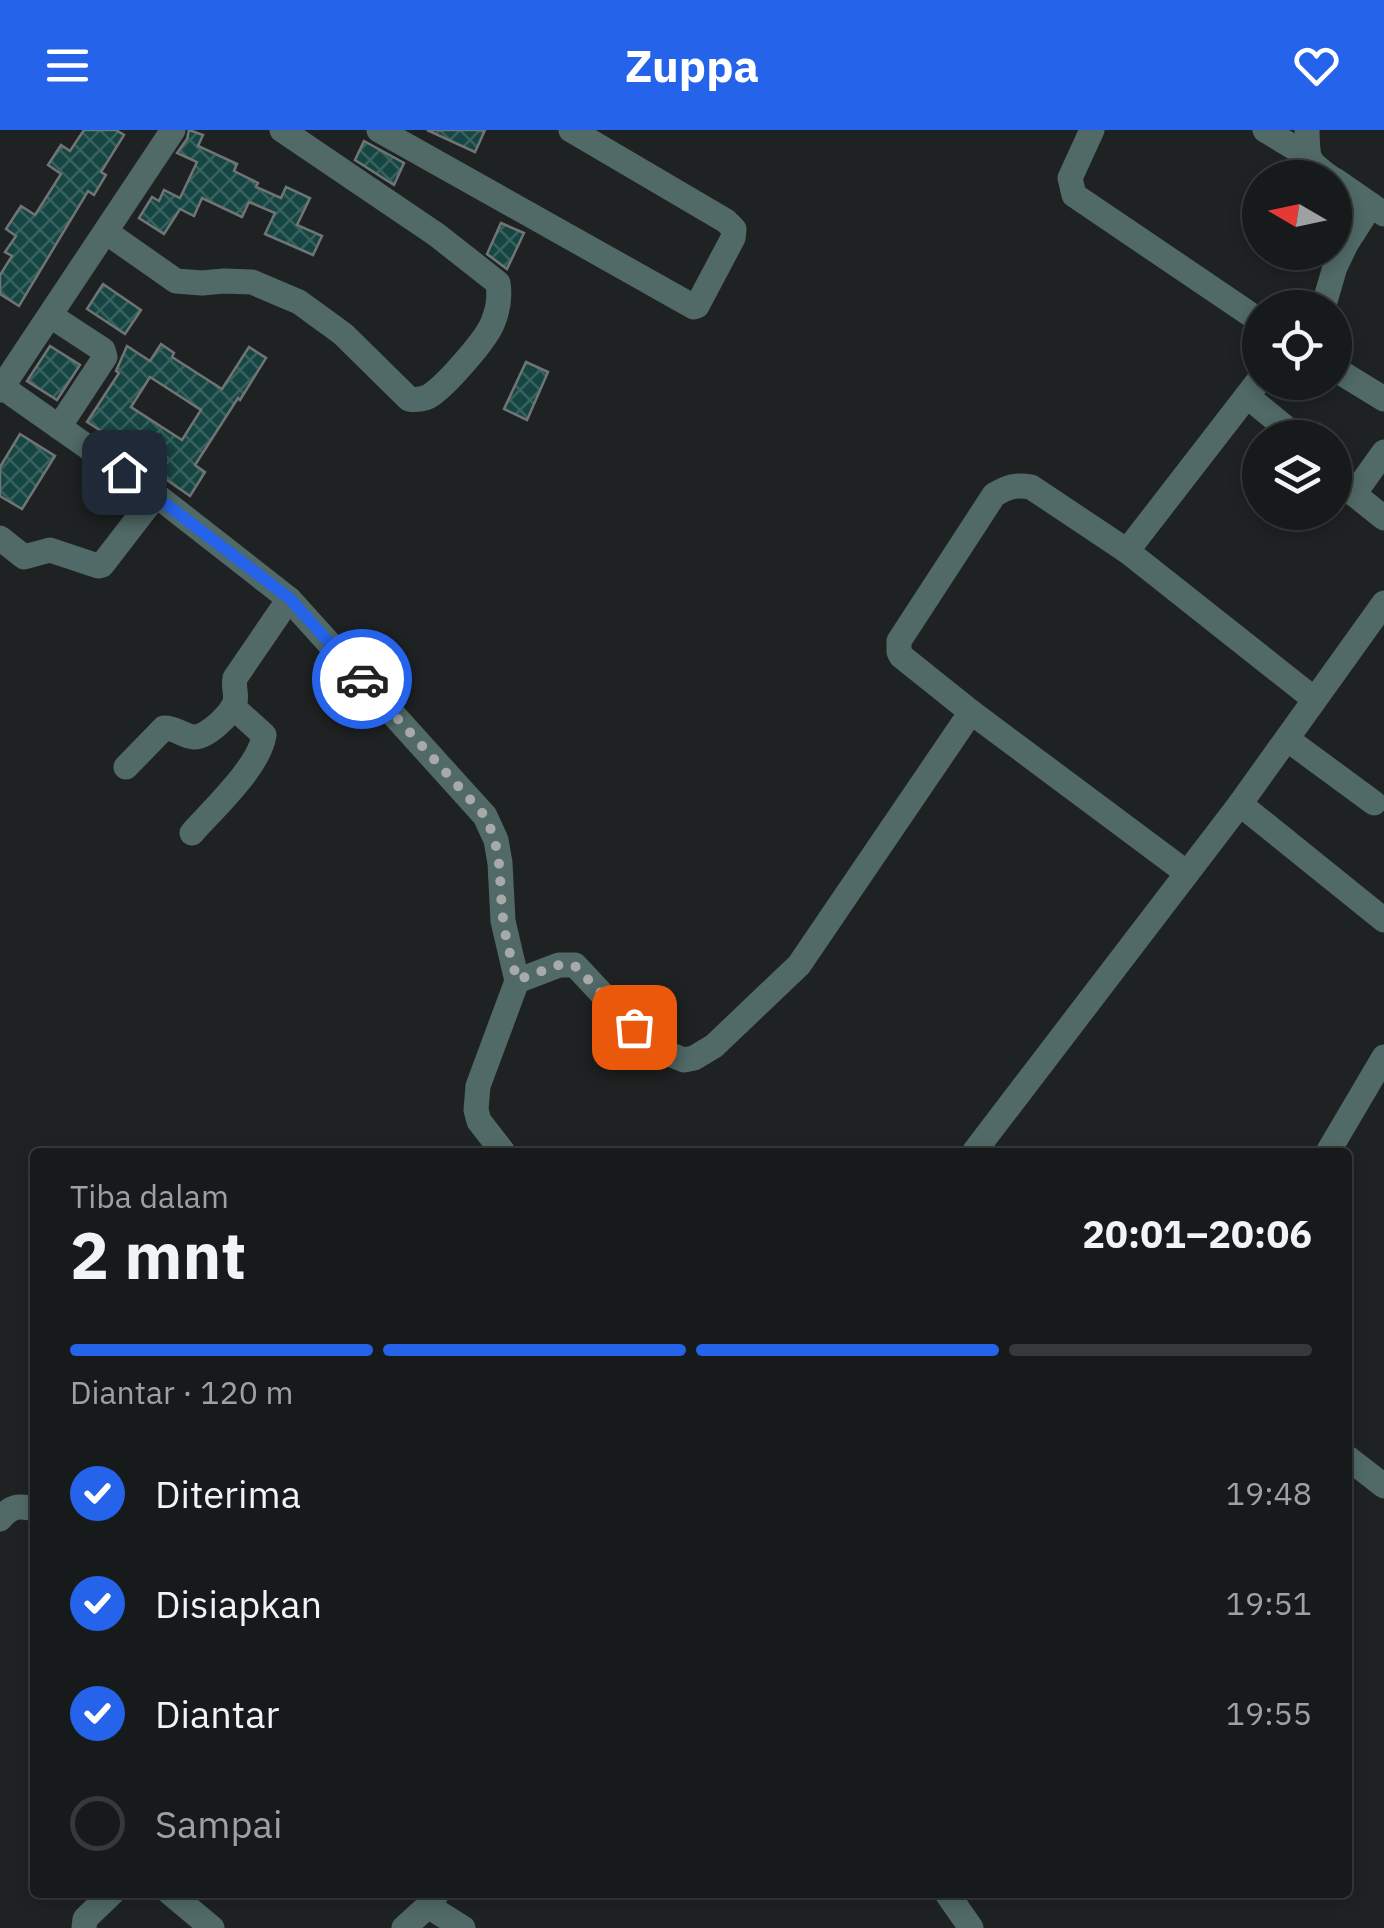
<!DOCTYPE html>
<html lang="id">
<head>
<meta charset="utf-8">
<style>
	:root { --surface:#171a1a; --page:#202323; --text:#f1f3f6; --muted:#9ea1a2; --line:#363839; --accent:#2563eb }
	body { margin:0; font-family:"IBM Plex Sans",sans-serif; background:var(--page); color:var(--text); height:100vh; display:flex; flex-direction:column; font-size:38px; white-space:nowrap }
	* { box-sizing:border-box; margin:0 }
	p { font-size:32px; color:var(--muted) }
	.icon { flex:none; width:55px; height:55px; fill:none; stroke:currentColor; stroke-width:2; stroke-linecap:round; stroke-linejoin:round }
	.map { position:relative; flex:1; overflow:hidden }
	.sheet { position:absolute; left:30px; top:1018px; width:1322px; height:750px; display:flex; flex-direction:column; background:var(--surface); border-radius:10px; box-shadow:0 5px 15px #0003,0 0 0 2px var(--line) }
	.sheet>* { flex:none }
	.needle { width:65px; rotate:279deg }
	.fabs { position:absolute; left:1242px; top:30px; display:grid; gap:20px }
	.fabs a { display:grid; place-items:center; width:110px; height:110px; border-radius:50%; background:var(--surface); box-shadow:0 5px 15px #0003,0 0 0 2px var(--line); font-size:50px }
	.pin { position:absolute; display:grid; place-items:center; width:85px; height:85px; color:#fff; margin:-42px; border-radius:20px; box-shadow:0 5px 15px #0006 }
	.courier { position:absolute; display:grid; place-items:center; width:100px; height:100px; margin:-50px; border:8px solid #2563eb; border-radius:50%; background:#fff; color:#222; box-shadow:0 2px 12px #0007 }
	.headline em { font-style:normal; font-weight:800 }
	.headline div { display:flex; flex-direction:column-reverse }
	.headline { display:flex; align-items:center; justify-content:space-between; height:170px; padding:0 40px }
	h1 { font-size:65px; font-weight:800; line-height:75px }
	.bar { display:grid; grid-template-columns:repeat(4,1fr); gap:15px 10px; align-content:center; height:120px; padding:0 40px }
	.bar i { height:12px; border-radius:8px; background:var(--line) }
	.bar .current { background:var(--accent) }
	.bar p { grid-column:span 4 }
	ol { padding:0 40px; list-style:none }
	li { display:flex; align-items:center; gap:30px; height:110px }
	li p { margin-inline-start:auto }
	li .icon { padding:10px; border-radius:50%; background:var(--accent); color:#fff; stroke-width:4 }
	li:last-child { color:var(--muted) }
	li i { width:55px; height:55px; border:5px solid var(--line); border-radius:50% }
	header { display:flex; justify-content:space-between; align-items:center; height:130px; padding:0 40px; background:var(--accent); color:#fff; font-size:45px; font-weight:800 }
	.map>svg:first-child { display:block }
	.building { fill:url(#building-cross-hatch); stroke:#717474; stroke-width:2.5; fill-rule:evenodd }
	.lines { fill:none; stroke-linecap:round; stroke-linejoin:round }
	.minor { stroke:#516a67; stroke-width:25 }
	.done { stroke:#a8aaaa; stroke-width:10; stroke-dasharray:0 18 }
	.route { stroke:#2563eb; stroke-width:12 }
</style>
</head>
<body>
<header><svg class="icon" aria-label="menu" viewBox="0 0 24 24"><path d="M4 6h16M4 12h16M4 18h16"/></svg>Zuppa<svg class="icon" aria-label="heart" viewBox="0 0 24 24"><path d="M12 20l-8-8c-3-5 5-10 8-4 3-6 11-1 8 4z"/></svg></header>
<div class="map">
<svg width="1384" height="1798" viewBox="0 0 1384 1798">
	<defs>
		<pattern id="building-cross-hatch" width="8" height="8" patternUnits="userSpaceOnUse" patternTransform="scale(2.5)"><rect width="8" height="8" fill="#154643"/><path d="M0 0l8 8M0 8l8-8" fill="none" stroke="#38615f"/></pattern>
	</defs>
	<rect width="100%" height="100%" fill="#1f2222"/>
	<!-- building -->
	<g class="building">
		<path d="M 84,0 L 116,0 L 124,5 L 101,42 L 106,45 L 94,65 L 88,61 L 19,176 L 0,164 L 0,145 L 12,126 L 5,122 L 16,106 L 6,99 L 21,76 L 35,85 L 61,44 L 48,35 L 61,15 L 70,21 Z"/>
		<path d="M 189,0 L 203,5 L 198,16 L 237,34 L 234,41 L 258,53 L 256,57 L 281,68 L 286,57 L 310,68 L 297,95 L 322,106 L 313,125 L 265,104 L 275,83 L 249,72 L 242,87 L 202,68 L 194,86 L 180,79 L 164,104 L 139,88 L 152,67 L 159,71 L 164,60 L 180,68 L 197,32 L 177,23 L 187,9 Z"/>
		<path d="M 427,0 L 485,0 L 475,22 Z"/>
		<path d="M 364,11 L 404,33 L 394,55 L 355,30 Z"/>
		<path d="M 501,93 L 524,103 L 507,139 L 487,124 Z"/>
		<path d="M 103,154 L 141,180 L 125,204 L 87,179 Z"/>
		<path d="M 161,214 L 174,223 L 172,227 L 222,259 L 249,217 L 266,228 L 240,270 L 238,268 L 195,335 L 205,342 L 190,366 L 122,319 L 124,316 L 87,292 L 119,243 L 116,241 L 127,216 L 150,231 ZM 150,247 L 201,280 L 182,310 L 131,277 Z"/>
		<path d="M 50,216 L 80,235 L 57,270 L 27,251 Z"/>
		<path d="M 526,232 L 548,242 L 527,290 L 504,279 Z"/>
		<path d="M 20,304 L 55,326 L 22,379 L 0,366 L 0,337 Z"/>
	</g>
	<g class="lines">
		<!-- minor -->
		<g class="minor">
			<path d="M 379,0 L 694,177 L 697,176 L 733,108 L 734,99 L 726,91 L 571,0"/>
			<path d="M 1092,0 L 1070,48 L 1074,65 L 1260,191"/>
			<path d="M 1265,0 L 1308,26"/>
			<path d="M 1307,0 C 1308,30 1306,30 1331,48"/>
			<path d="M 1335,50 L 1384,84"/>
			<path d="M 106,102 L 176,151 L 202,153 L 224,151 L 252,152 L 299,172 L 343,204 L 409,269 C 417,270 424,270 431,265 C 447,254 487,209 493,192 C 498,180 500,166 498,153 L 437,105 L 282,0"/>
			<path d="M 1323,178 L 1335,137 L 1346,114 L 1371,75"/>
			<path d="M 51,186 L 103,220 L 105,227 L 59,297"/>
			<path d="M 1335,239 L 1384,269"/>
			<path d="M 2,257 L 156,365 L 289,469 L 485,686 L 496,710 L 500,733 L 503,791 L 517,851 L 478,956 L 476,980 L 479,991 L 503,1022"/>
			<path d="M 0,260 L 173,0"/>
			<path d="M 1247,266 L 1298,308"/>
			<path d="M 1335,338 L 1354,364 L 1384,388"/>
			<path d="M 1354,364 L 1384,322"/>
			<path d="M 0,408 L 24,427 L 50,420 L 98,436 L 102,435 L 156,365"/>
			<path d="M 1127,421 L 1260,249"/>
			<path d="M 971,582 L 1187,743"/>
			<path d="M 1287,609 L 1374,673"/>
			<path d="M 126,637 L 164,598 C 177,598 182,606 194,607 C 206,608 232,584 235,572 C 237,564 233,557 235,548 L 289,469"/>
			<path d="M 1240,674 L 1384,790"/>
			<path d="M 192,703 C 213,679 260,636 264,605 L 233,577"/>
			<path d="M 517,851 L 559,835 L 575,835 L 645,910 L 659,920 L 684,930 L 694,928 L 714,916 L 799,835 L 971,582 L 901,526 L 899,522 L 899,511 L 994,365 C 1007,357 1016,354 1031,357 L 1127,421 L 1314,569"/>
			<path d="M 974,1022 L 1240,674 L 1384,473"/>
			<path d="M 1328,1022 L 1384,927"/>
			<path d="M 1348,1328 L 1384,1356"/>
			<path d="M 0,1389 C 11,1376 18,1375 35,1379"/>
			<path d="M 169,1762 L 212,1798"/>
			<path d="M 946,1762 L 971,1798"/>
			<path d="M 428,1776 L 463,1798"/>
			<path d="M 84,1798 L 85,1789 L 113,1762"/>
			<path d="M 404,1798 L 428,1776 L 438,1762"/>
		</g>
	</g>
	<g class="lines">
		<!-- done -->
		<path class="done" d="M 362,549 L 485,686 C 504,726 498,746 503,788 C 505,809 512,830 517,850 L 559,835 L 574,835 L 634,897"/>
		<!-- route -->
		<path class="route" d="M 124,342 L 289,468 L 362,549"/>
	</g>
</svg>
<div class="fabs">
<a><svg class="needle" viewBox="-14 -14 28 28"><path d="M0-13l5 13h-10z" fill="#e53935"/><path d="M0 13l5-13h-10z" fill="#9ea1a2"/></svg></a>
<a><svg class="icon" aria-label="locate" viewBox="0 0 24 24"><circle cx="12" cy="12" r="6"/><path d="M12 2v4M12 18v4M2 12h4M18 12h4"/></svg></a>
<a><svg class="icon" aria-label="layers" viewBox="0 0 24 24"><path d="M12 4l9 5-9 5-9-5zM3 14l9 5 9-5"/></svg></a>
</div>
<div class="pin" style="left:634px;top:897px;background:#ea580c"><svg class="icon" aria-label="bag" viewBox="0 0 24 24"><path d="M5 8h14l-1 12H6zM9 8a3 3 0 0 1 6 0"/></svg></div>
<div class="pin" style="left:124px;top:342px;background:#1f2937"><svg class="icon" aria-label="home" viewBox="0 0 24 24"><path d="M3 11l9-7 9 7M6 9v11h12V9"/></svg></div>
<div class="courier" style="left:362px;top:549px"><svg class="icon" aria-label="car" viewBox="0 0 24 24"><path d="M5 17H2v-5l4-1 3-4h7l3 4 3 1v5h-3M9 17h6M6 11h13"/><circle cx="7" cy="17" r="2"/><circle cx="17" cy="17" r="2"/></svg></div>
<section class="sheet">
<div class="headline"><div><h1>2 mnt</h1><p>Tiba dalam</p></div><em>20:01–20:06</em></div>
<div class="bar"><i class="current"></i><i class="current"></i><i class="current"></i><i></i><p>Diantar · 120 m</p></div>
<ol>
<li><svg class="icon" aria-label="check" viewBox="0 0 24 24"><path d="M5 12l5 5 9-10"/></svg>Diterima<p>19:48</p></li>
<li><svg class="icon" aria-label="check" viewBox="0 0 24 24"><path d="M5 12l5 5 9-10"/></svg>Disiapkan<p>19:51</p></li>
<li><svg class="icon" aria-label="check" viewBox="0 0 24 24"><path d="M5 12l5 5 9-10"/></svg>Diantar<p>19:55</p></li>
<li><i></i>Sampai</li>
</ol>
</section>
</div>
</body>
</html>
